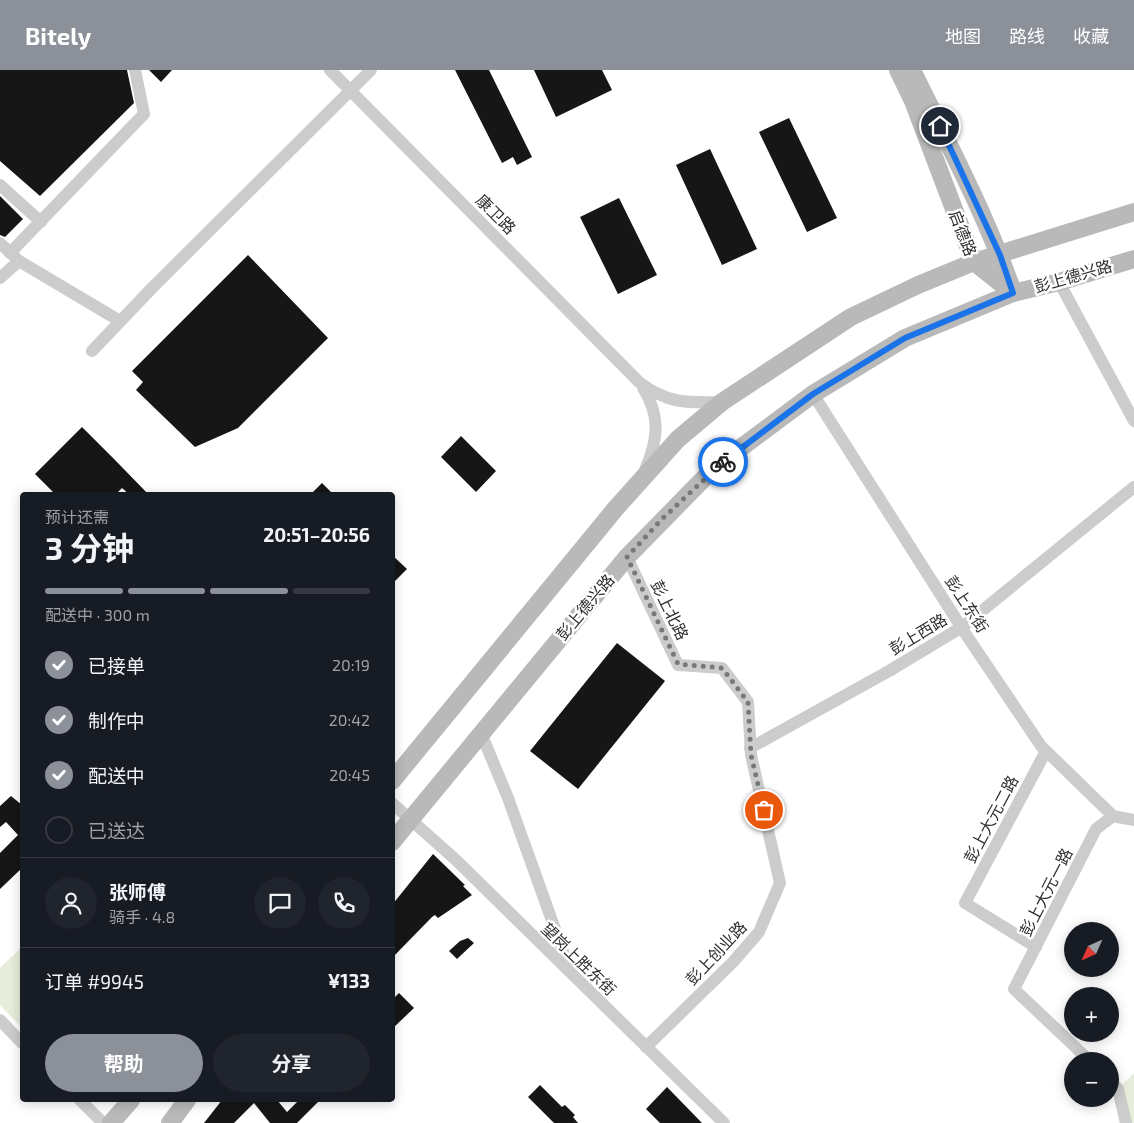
<!DOCTYPE html>
<html lang="zh">
<head>
<meta charset="utf-8">
<style>
	:root { --surface:#171b24; --page:#20242c; --text:#f1f3f6; --muted:#9ea1a6; --line:#363941; --accent:#8c9099 }
	body { margin:0; font-family:"Exo 2","Noto Sans SC",sans-serif; background:var(--page); color:var(--text); height:100vh; display:flex; flex-direction:column; font-size:19px; white-space:nowrap }
	* { box-sizing:border-box; margin:0 }
	p { font-size:16px; color:var(--muted) }
	.icon { flex:none; width:28px; height:28px; fill:none; stroke:currentColor; stroke-width:2; stroke-linecap:round; stroke-linejoin:round }
	.map { position:relative; flex:1; overflow:hidden }
	.side { position:absolute; left:20px; top:422px; width:375px; height:610px; display:flex; flex-direction:column; background:var(--surface); border-radius:5px; box-shadow:0 2px 12px #0003 }
	.side>* { flex:none }
	.needle { width:32px; rotate:225deg }
	.fabs { position:absolute; left:1064px; top:852px; display:grid; gap:10px }
	.fabs a { display:grid; place-items:center; width:55px; height:55px; border-radius:50%; background:var(--surface); box-shadow:0 2px 12px #0003; font-size:25px }
	.pin { position:absolute; display:grid; place-items:center; width:42px; height:42px; color:#fff; margin:-21px; border:2px solid #fff; border-radius:50%; box-shadow:0 1px 5px #0007 }
	.courier { position:absolute; display:grid; place-items:center; width:50px; height:50px; margin:-25px; border:4px solid #1a73e8; border-radius:50%; background:#fff; color:#222; box-shadow:0 1px 6px #0007 }
	.summary em { font-style:normal; font-weight:700 }
	.summary div { display:flex; flex-direction:column-reverse }
	.summary { display:flex; align-items:center; justify-content:space-between; height:85px; padding:0 25px }
	h1 { font-size:32px; font-weight:700; line-height:38px }
	.bar { display:grid; grid-template-columns:repeat(4,1fr); gap:8px 5px; align-content:center; height:60px; padding:0 25px }
	.bar i { height:6px; border-radius:4px; background:var(--line) }
	.bar .current { background:var(--accent) }
	.bar p { grid-column:span 4 }
	.line { display:flex; align-items:center; gap:12px; padding:0 25px; border-top:1px solid var(--line) }
	.line div { flex:1 }
	.round { display:grid; place-items:center; flex:none; width:52px; height:52px; border-radius:26px; background:var(--page) }
	ol { padding:0 25px; list-style:none }
	li { display:flex; align-items:center; gap:15px; height:55px }
	li p { margin-inline-start:auto }
	li .icon { padding:5px; border-radius:50%; background:var(--accent); color:#fff; stroke-width:4 }
	li:last-child { color:var(--muted) }
	li i { width:28px; height:28px; border:2px solid var(--line); border-radius:50% }
	.action { display:flex; gap:10px; margin-top:auto; padding:10px 25px }
	.action a { flex:1; height:58px; border-radius:30px; background:var(--accent); color:#fff; font-size:20px; font-weight:700; line-height:58px; text-align:center }
	.action a+a { background:var(--page); color:var(--text) }
	header { display:flex; align-items:center; gap:30px; box-sizing:border-box; height:70px; padding:0 25px; background:var(--accent); color:#fff }
	header strong { font-size:24px }
	nav { display:flex; gap:28px; margin-inline-start:auto; font-size:18px }
	.map>svg:first-child { display:block }
	.green { fill:#e7eddb }
	.building { fill:#161616 }
	.lines { fill:none; stroke-linecap:round; stroke-linejoin:round }
	.street { stroke:#ccc; stroke-width:12 }
	.secondary { stroke:#b9b9b9; stroke-width:18 }
	.done { stroke:#787878; stroke-width:5; stroke-dasharray:0 9 }
	.route { stroke:#1a73e8; stroke-width:6 }
	.labels { text-anchor:middle; stroke-width:5; stroke-linejoin:round; paint-order:stroke }
	.street-label { font-size:16px; fill:#2f2f2f; stroke:#fff }
</style>
</head>
<body>
<header>
<strong>Bitely</strong>
<nav><a>地图</a><a>路线</a><a>收藏</a></nav>
</header>
<div class="map">
<svg width="1134" height="1053" viewBox="0 0 1134 1053">
	<rect width="100%" height="100%" fill="#fff"/>
	<!-- green -->
	<g class="green">
		<path d="M 21,878 L 22,879 L 22,958 L 0,935 L 0,898 Z"/>
		<path d="M 1134,1003 L 1134,1053 L 1126,1053 L 1118,1019 Z"/>
	</g>
	<!-- building -->
	<g class="building">
		<path d="M 0,0 L 127,0 L 134,33 L 40,126 L 0,91 Z"/>
		<path d="M 149,0 L 172,0 L 161,12 Z"/>
		<path d="M 455,0 L 489,0 L 532,87 L 517,95 L 513,87 L 502,93 Z"/>
		<path d="M 534,0 L 602,0 L 612,20 L 556,47 Z"/>
		<path d="M 789,48 L 837,148 L 807,162 L 759,62 Z"/>
		<path d="M 710,79 L 757,179 L 722,195 L 676,95 Z"/>
		<path d="M 0,126 L 23,149 L 5,167 L 0,165 Z"/>
		<path d="M 619,128 L 657,205 L 618,224 L 580,147 Z"/>
		<path d="M 248,185 L 328,268 L 238,358 L 195,377 L 136,320 L 143,312 L 132,301 Z"/>
		<path d="M 82,357 L 116,391 L 149,425 L 130,425 L 122,418 L 115,425 L 56,425 L 35,404 Z"/>
		<path d="M 461,366 L 496,401 L 476,422 L 441,387 Z"/>
		<path d="M 322,413 L 334,425 L 310,425 Z"/>
		<path d="M 392,485 L 407,499 L 392,514 Z"/>
		<path d="M 617,573 L 665,611 L 578,719 L 530,681 Z"/>
		<path d="M 11,726 L 22,735 L 22,798 L 0,819 L 0,783 L 18,765 L 6,752 L 0,757 L 0,736 Z"/>
		<path d="M 433,784 L 465,815 L 463,816 L 472,825 L 438,848 L 435,845 L 432,847 L 392,888 L 392,835 Z"/>
		<path d="M 468,868 L 474,873 L 457,889 L 449,881 L 460,871 Z"/>
		<path d="M 399,923 L 414,938 L 392,959 L 392,930 Z"/>
		<path d="M 540,1015 L 562,1037 L 565,1035 L 575,1045 L 573,1047 L 578,1053 L 554,1053 L 528,1027 Z"/>
		<path d="M 667,1017 L 702,1053 L 660,1053 L 646,1039 Z"/>
		<path d="M 222,1030 L 277,1030 L 287,1042 L 299,1030 L 320,1030 L 297,1053 L 270,1053 L 254,1033 L 234,1053 L 204,1053 Z"/>
	</g>
	<g class="lines">
		<!-- street -->
		<g class="street">
			<path d="M 330,0 L 639,312 C 667,334 688,333 722,332"/>
			<path d="M 0,115 L 41,152"/>
			<path d="M 0,173 L 19,191 L 120,251"/>
			<path d="M 10,183 L 144,44 L 135,0"/>
			<path d="M 0,208 L 19,191"/>
			<path d="M 1059,212 L 1134,351"/>
			<path d="M 92,281 L 152,218 L 371,0"/>
			<path d="M 643,318 C 661,346 658,370 645,400"/>
			<path d="M 813,324 L 965,563 L 1041,676 L 1113,746 L 1134,750"/>
			<path d="M 627,487 L 678,595 L 722,598 L 748,632 L 751,685 L 780,813 L 759,862 L 733,892 L 646,977"/>
			<path d="M 481,663 L 508,728 L 569,898"/>
			<path d="M 750,678 L 889,601 L 962,557 L 1134,417"/>
			<path d="M 392,733 L 456,790 L 724,1053"/>
			<path d="M 1036,877 L 965,833 L 1046,681"/>
			<path d="M 0,950 L 22,973"/>
			<path d="M 1090,991 L 1014,919 L 1096,759 L 1113,746"/>
			<path d="M 1110,1010 L 1118,1019 L 1126,1053"/>
			<path d="M 80,1030 L 103,1053"/>
		</g>
		<!-- secondary -->
		<g class="secondary">
			<path d="M 898,0 L 913,31 L 974,192 L 1013,223"/>
			<path d="M 912,0 C 948,73 986,145 1013,222"/>
			<path d="M 392,711 L 616,438 L 678,369 L 722,332 L 851,247 L 918,215 L 974,192 L 1134,142"/>
			<path d="M 392,772 L 627,487 L 715,397 L 813,324 L 905,268 L 1013,223 L 1059,212 L 1134,189"/>
			<path d="M 111,1053 L 131,1030"/>
			<path d="M 170,1053 L 187,1030"/>
		</g>
	</g>
	<g class="lines">
		<!-- done -->
		<path class="done" d="M 723,392 L 662,449 L 627,487 L 678,594 L 722,598 L 748,632 L 751,685 L 764,740"/>
		<!-- route -->
		<path class="route" d="M 723,392 L 813,324 L 905,268 L 1013,223 L 1000,185 L 940,56"/>
	</g>
	<g class="labels">
		<!-- street labels -->
		<g class="street-label">
			<text transform="translate(496 144) rotate(45)" y="6">康卫路</text>
			<text transform="translate(963 163) rotate(69)" y="6">启德路</text>
			<text transform="translate(1073 206) rotate(-16)" y="6">彭上德兴路</text>
			<text transform="translate(967 534) rotate(57)" y="6">彭上东街</text>
			<text transform="translate(585 537) rotate(-50)" y="6">彭上德兴路</text>
			<text transform="translate(670 540) rotate(64)" y="6">彭上北路</text>
			<text transform="translate(918 564) rotate(-31)" y="6">彭上西路</text>
			<text transform="translate(991 749) rotate(-62)" y="6">彭上大元二路</text>
			<text transform="translate(1046 822) rotate(-63)" y="6">彭上大元一路</text>
			<text transform="translate(716 883) rotate(-47)" y="6">彭上创业路</text>
			<text transform="translate(579 889) rotate(44)" y="6">望岗上胜东街</text>
		</g>
	</g>
</svg>
<div class="fabs">
<a><svg class="needle" viewBox="-14 -14 28 28"><path d="M0-13l5 13h-10z" fill="#e53935"/><path d="M0 13l5-13h-10z" fill="#9ea1a6"/></svg></a>
<a>+</a>
<a>−</a>
</div>
<div class="pin" style="left:764px;top:740px;background:#ea580c"><svg class="icon" aria-label="bag" viewBox="0 0 24 24"><path d="M5 8h14l-1 12H6zM9 8a3 3 0 0 1 6 0"/></svg></div>
<div class="pin" style="left:940px;top:56px;background:#1f2937"><svg class="icon" aria-label="home" viewBox="0 0 24 24"><path d="M3 11l9-7 9 7M6 9v11h12V9"/></svg></div>
<div class="courier" style="left:723px;top:392px"><svg class="icon" aria-label="bike" viewBox="0 0 24 24"><circle cx="6" cy="16" r="4"/><circle cx="18" cy="16" r="4"/><path d="M6 16l4-8h5l3 8M10 8l3 8H6M13 5h3"/></svg></div>
<section class="side">
<div class="summary"><div><h1>3 分钟</h1><p>预计还需</p></div><em>20:51–20:56</em></div>
<div class="bar"><i class="current"></i><i class="current"></i><i class="current"></i><i></i><p>配送中 · 300 m</p></div>
<ol>
<li><svg class="icon" aria-label="check" viewBox="0 0 24 24"><path d="M5 12l5 5 9-10"/></svg>已接单<p>20:19</p></li>
<li><svg class="icon" aria-label="check" viewBox="0 0 24 24"><path d="M5 12l5 5 9-10"/></svg>制作中<p>20:42</p></li>
<li><svg class="icon" aria-label="check" viewBox="0 0 24 24"><path d="M5 12l5 5 9-10"/></svg>配送中<p>20:45</p></li>
<li><i></i>已送达</li>
</ol>
<div class="line" style="height:90px"><a class="round"><svg class="icon" aria-label="person" viewBox="0 0 24 24"><circle cx="12" cy="8" r="4"/><path d="M4 21q1-7 8-7t8 7"/></svg></a><div><b>张师傅</b><p>骑手 · 4.8</p></div><a class="round"><svg class="icon" aria-label="chat" viewBox="0 0 24 24"><path d="M4 5h16v11H9l-5 4z"/></svg></a><a class="round"><svg class="icon" aria-label="phone" viewBox="0 0 24 24"><path d="M5 4h4l2 5-3 2q2 4 5 5l2-3 5 2v4C11 20 4 13 5 4z"/></svg></a></div>
<div class="line" style="height:65px"><div>订单 #9945</div><b>¥133</b></div>
<div class="action"><a>帮助</a><a>分享</a></div>
</section>
</div>
</body>
</html>
